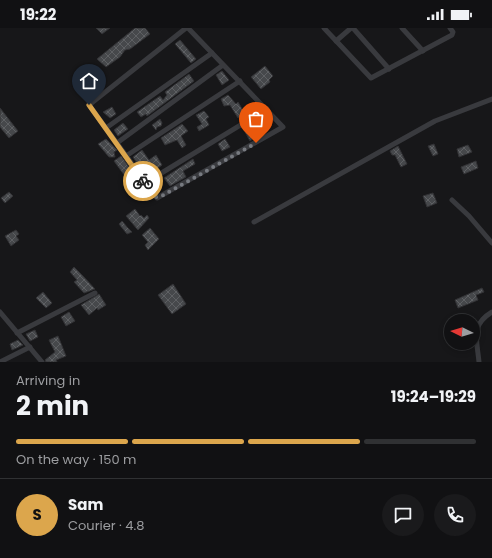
<!DOCTYPE html>
<html lang="en">
<head>
<meta charset="utf-8">
<style>
	:root { --surface:#111113; --page:#1a1a1c; --text:#f1f3f6; --muted:#9c9da0; --line:#303133; --accent:#dca64c }
	body { margin:0; font-family:Poppins,sans-serif; background:var(--page); color:var(--text); height:100vh; display:flex; flex-direction:column; font-size:15px; white-space:nowrap }
	* { box-sizing:border-box; margin:0 }
	p { font-size:13px; color:var(--muted) }
	.icon { flex:none; width:22px; height:22px; fill:none; stroke:currentColor; stroke-width:2; stroke-linecap:round; stroke-linejoin:round }
	.map { position:relative; height:334px; overflow:hidden }
	.panel { display:flex; flex-direction:column; background:var(--surface); flex:1 }
	.panel>* { flex:none }
	.needle { width:26px; rotate:275deg }
	.controls { position:absolute; left:444px; top:286px; display:grid; gap:8px }
	.controls a { display:grid; place-items:center; width:36px; height:36px; border-radius:50%; background:var(--surface); box-shadow:0 2px 6px #0003,0 0 0 1px var(--line); font-size:20px }
	.pin { position:absolute; display:grid; place-items:center; width:34px; height:34px; color:#fff; margin:-41px -17px; border-radius:50% 50% 50% 0; rotate:-45deg; box-shadow:0 0 4px #0007 }
	.pin .icon { rotate:45deg }
	.courier { position:absolute; display:grid; place-items:center; width:40px; height:40px; margin:-20px; border:3px solid #dca64c; border-radius:50%; background:#fff; color:#222; box-shadow:0 1px 5px #0007 }
	.head em { font-style:normal; font-weight:700 }
	.head div { display:flex; flex-direction:column-reverse }
	.head { display:flex; align-items:center; justify-content:space-between; height:68px; padding:0 16px }
	h1 { font-size:26px; font-weight:700; line-height:30px }
	.bar { display:grid; grid-template-columns:repeat(4,1fr); gap:6px 4px; align-content:center; height:48px; padding:0 16px }
	.bar i { height:5px; border-radius:3px; background:var(--line) }
	.bar .selected { background:var(--accent) }
	.bar p { grid-column:span 4 }
	.line { display:flex; align-items:center; gap:10px; padding:0 16px; border-top:1px solid var(--line) }
	.line div { flex:1 }
	.round { display:grid; place-items:center; flex:none; width:42px; height:42px; border-radius:21px; background:var(--page) }
	.status { display:flex; justify-content:space-between; align-items:center; height:28px; padding:0 20px; background:var(--surface); direction:ltr }
	.status svg { height:11px; fill:currentColor }
	.map>svg:first-child { display:block }
	.building { fill:url(#building-cross-hatch); stroke:#323235 }
	.lines { fill:none; stroke-linecap:round; stroke-linejoin:round }
	.minor { stroke:#393a3e; stroke-width:5 }
	.done { stroke:#777a80; stroke-width:4; stroke-dasharray:0 7.2 }
	.route { stroke:#dca64c; stroke-width:5 }
</style>
</head>
<body>
<div class="status"><b>19:22</b><svg viewBox="0 0 49 12"><path d="M0 12V9h3v3zM5 12V6h3v6zM10 12V3h3v9zM15 12V0h3v12zM26 1h20v11H26zM47 4h2v5h-2z"/></svg></div>
<div class="map">
<svg width="492" height="334" viewBox="0 0 492 334">
	<defs>
		<pattern id="building-cross-hatch" width="8" height="8" patternUnits="userSpaceOnUse"><rect width="8" height="8" fill="#46484b"/><path d="M0 0l8 8M0 8l8-8" fill="none" stroke="#5e6063"/></pattern>
	</defs>
	<rect width="100%" height="100%" fill="#171719"/>
	<!-- building -->
	<g class="building">
		<path d="M 96,0 L 110,0 L 102,6 Z"/>
		<path d="M 135,0 L 145,0 L 150,6 L 130,21 L 125,22 L 120,29 L 106,39 L 97,31 Z"/>
		<path d="M 180,12 L 196,31 L 191,35 L 175,16 Z"/>
		<path d="M 265,38 L 273,48 L 269,52 L 270,54 L 261,61 L 251,49 Z"/>
		<path d="M 222,43 L 229,52 L 222,57 L 216,47 Z"/>
		<path d="M 81,44 L 89,53 L 79,59 L 73,51 Z"/>
		<path d="M 189,46 L 194,53 L 147,88 L 146,86 L 141,89 L 137,84 L 160,68 L 163,72 L 167,67 L 165,64 Z"/>
		<path d="M 228,67 L 236,76 L 238,74 L 245,86 L 238,90 L 230,77 L 224,78 L 221,71 Z"/>
		<path d="M 112,79 L 116,86 L 110,90 L 103,84 Z"/>
		<path d="M 0,80 L 18,103 L 9,110 L 0,99 Z"/>
		<path d="M 204,83 L 209,89 L 206,91 L 209,97 L 199,103 L 197,99 L 202,96 L 196,87 Z"/>
		<path d="M 263,88 L 270,99 L 263,104 L 256,98 L 255,93 Z"/>
		<path d="M 160,91 L 162,95 L 161,98 L 157,99 L 156,102 L 152,97 Z"/>
		<path d="M 123,95 L 128,101 L 118,108 L 114,102 Z"/>
		<path d="M 182,96 L 188,103 L 181,108 L 186,117 L 182,120 L 177,112 L 165,117 L 161,110 Z"/>
		<path d="M 253,100 L 257,108 L 250,113 L 245,104 Z"/>
		<path d="M 106,111 L 117,122 L 114,124 L 115,129 L 109,129 L 98,116 Z"/>
		<path d="M 225,111 L 230,119 L 222,123 L 218,116 Z"/>
		<path d="M 434,116 L 438,126 L 433,128 L 428,118 Z"/>
		<path d="M 468,117 L 472,124 L 459,129 L 457,121 Z"/>
		<path d="M 398,118 L 407,136 L 401,139 L 395,127 L 392,127 L 390,123 Z"/>
		<path d="M 142,122 L 149,132 L 156,127 L 162,137 L 146,149 L 133,129 Z"/>
		<path d="M 121,128 L 137,150 L 130,155 L 114,133 Z"/>
		<path d="M 193,131 L 195,136 L 183,143 L 186,149 L 170,158 L 164,150 Z"/>
		<path d="M 476,133 L 478,140 L 464,146 L 461,139 Z"/>
		<path d="M 9,164 L 13,168 L 5,175 L 1,170 Z"/>
		<path d="M 433,165 L 437,175 L 427,179 L 423,168 Z"/>
		<path d="M 135,181 L 140,188 L 141,187 L 144,190 L 147,187 L 149,190 L 138,202 L 126,188 Z"/>
		<path d="M 122,193 L 127,199 L 132,204 L 127,206 L 119,196 Z"/>
		<path d="M 150,200 L 159,211 L 148,222 L 145,217 L 148,214 L 142,207 Z"/>
		<path d="M 16,202 L 19,206 L 16,208 L 19,212 L 11,218 L 5,208 Z"/>
		<path d="M 74,239 L 82,247 L 95,261 L 84,265 L 74,254 L 77,252 L 70,244 Z"/>
		<path d="M 173,256 L 186,276 L 172,286 L 158,267 Z"/>
		<path d="M 482,260 L 484,264 L 476,267 L 478,272 L 458,280 L 455,272 Z"/>
		<path d="M 43,264 L 52,275 L 46,280 L 36,270 Z"/>
		<path d="M 99,266 L 106,277 L 98,282 L 97,280 L 89,287 L 81,277 Z"/>
		<path d="M 69,284 L 75,293 L 66,298 L 61,289 Z"/>
		<path d="M 35,302 L 38,309 L 30,313 L 26,306 Z"/>
		<path d="M 58,308 L 66,328 L 56,332 L 57,334 L 46,334 L 45,332 L 55,324 L 49,312 Z"/>
		<path d="M 18,312 L 23,317 L 12,322 L 10,316 Z"/>
	</g>
	<g class="lines">
		<!-- minor -->
		<g class="minor">
			<path d="M 186,0 L 89,77 L 157,170 L 283,99 L 188,0"/>
			<path d="M 324,0 L 371,50 L 452,7 L 453,4 L 450,0"/>
			<path d="M 353,0 L 389,41"/>
			<path d="M 402,0 L 423,23"/>
			<path d="M 336,13 L 351,0"/>
			<path d="M 106,100 L 212,25"/>
			<path d="M 117,115 L 223,37"/>
			<path d="M 126,128 L 240,53"/>
			<path d="M 145,155 L 267,81"/>
			<path d="M 452,172 L 469,188 L 492,215"/>
			<path d="M 254,194 L 435,93 L 492,71"/>
			<path d="M 0,284 L 42,334"/>
			<path d="M 17,305 L 95,265"/>
			<path d="M 0,334 L 30,319"/>
			<path d="M 479,334 C 477,312 470,297 492,284"/>
		</g>
	</g>
	<g class="lines">
		<!-- done -->
		<path class="done" d="M 143,153 L 154,169 L 160,169 L 256,115"/>
		<!-- route -->
		<path class="route" d="M 89,77 L 143,153"/>
	</g>
</svg>
<div class="controls">
<a><svg class="needle" viewBox="-14 -14 28 28"><path d="M0-13l5 13h-10z" fill="#e53935"/><path d="M0 13l5-13h-10z" fill="#9c9da0"/></svg></a>
</div>
<div class="pin" style="left:256px;top:115px;background:#ea580c"><svg class="icon" aria-label="bag" viewBox="0 0 24 24"><path d="M5 8h14l-1 12H6zM9 8a3 3 0 0 1 6 0"/></svg></div>
<div class="pin" style="left:89px;top:77px;background:#1f2937"><svg class="icon" aria-label="home" viewBox="0 0 24 24"><path d="M3 11l9-7 9 7M6 9v11h12V9"/></svg></div>
<div class="courier" style="left:143px;top:153px"><svg class="icon" aria-label="bike" viewBox="0 0 24 24"><circle cx="6" cy="16" r="4"/><circle cx="18" cy="16" r="4"/><path d="M6 16l4-8h5l3 8M10 8l3 8H6M13 5h3"/></svg></div>
</div>
<section class="panel">
<div class="head"><div><h1>2 min</h1><p>Arriving in</p></div><em>19:24–19:29</em></div>
<div class="bar"><i class="selected"></i><i class="selected"></i><i class="selected"></i><i></i><p>On the way · 150 m</p></div>
<div class="line" style="height:72px"><b class="round" style="background:var(--accent);color:#111">S</b><div><b>Sam</b><p>Courier · 4.8</p></div><a class="round"><svg class="icon" aria-label="chat" viewBox="0 0 24 24"><path d="M4 5h16v11H9l-5 4z"/></svg></a><a class="round"><svg class="icon" aria-label="phone" viewBox="0 0 24 24"><path d="M5 4h4l2 5-3 2q2 4 5 5l2-3 5 2v4C11 20 4 13 5 4z"/></svg></a></div>
</section>
</body>
</html>
